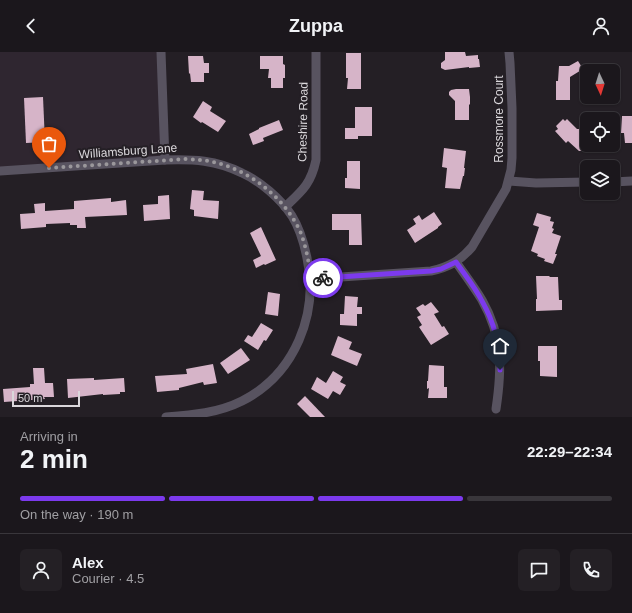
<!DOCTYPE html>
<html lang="en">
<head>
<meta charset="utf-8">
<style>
	:root { --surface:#1b171c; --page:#242025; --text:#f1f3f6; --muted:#a09fa3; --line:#39363b; --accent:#7c3aed }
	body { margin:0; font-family:Arial,sans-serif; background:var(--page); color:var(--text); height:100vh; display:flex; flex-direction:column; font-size:15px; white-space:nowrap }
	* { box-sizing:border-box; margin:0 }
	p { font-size:13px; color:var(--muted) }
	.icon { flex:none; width:22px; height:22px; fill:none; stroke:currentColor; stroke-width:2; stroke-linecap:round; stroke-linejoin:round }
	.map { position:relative; height:365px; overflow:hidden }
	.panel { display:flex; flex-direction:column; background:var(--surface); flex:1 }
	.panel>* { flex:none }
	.needle { width:26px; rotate:176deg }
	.tools { position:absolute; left:580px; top:12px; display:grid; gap:8px }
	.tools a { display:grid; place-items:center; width:40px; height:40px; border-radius:6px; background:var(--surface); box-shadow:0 1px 3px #0004,0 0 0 1px var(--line); font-size:20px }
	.scale { position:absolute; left:12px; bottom:10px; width:68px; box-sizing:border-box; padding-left:4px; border:2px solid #dad7db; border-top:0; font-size:11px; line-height:14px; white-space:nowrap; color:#dad7db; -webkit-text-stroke:3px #241f25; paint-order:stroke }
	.pin { position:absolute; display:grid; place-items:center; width:34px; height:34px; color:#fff; margin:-41px -17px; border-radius:50% 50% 50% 0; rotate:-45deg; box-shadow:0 0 4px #0007 }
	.pin .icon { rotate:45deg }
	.courier { position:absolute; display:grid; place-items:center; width:40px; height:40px; margin:-20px; border:3px solid #7c3aed; border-radius:50%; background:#fff; color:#222; box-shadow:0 1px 5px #0007 }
	.head em { font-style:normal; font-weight:800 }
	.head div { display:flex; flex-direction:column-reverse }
	.head { display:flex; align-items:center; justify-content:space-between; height:68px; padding:0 20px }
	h1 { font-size:26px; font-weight:800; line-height:30px }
	.bar { display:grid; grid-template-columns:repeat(4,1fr); gap:6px 4px; align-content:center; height:48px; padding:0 20px }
	.bar i { height:5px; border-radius:3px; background:var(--line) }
	.bar .selected { background:var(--accent) }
	.bar p { grid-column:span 4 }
	.line { display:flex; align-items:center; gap:10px; padding:0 20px; border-top:1px solid var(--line) }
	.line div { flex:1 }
	.round { display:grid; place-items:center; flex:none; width:42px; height:42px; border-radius:6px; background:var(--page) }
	header { display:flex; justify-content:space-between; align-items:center; height:52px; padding:0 20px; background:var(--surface); font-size:18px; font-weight:800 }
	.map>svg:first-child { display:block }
	.built { fill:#2f2630 }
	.building { fill:#d6b4c8 }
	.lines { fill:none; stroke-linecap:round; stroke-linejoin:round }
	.minor { stroke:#585360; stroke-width:9 }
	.done { stroke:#9a979b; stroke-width:4; stroke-dasharray:0 7.2 }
	.route { stroke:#7c3aed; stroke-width:5 }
	.labels { text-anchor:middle; stroke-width:4; stroke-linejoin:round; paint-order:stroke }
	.street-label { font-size:12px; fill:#dad7db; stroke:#241f25 }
</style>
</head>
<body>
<header><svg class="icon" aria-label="back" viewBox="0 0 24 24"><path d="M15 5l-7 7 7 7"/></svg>Zuppa<svg class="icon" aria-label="person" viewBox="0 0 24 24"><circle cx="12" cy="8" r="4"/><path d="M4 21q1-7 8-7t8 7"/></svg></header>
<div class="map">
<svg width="632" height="365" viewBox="0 0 632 365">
	<rect width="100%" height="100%" fill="#241f25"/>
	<!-- built -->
	<path class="built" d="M 0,0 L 161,0 L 165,108 L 0,119 Z"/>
	<!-- building -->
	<g class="building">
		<path d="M 445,0 L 465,0 L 466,4 L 478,3 L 478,7 L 479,7 L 480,15 L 469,16 L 469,15 L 445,18 L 441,16 L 441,11 L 445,8 Z"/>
		<path d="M 346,1 L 361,1 L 361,37 L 347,37 L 348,26 L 346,26 Z"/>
		<path d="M 188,4 L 203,4 L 204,11 L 209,11 L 209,21 L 204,21 L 204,30 L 191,30 L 190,21 L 189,22 Z"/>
		<path d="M 260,4 L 283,4 L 283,12 L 285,13 L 285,26 L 283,26 L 283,36 L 271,36 L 271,26 L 268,26 L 269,17 L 260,17 Z"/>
		<path d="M 578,9 L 583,17 L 570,25 L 570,48 L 556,48 L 556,29 L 558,29 L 559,14 L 569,14 Z"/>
		<path d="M 456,37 L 469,37 L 470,45 L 470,52 L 469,53 L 469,68 L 455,68 L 455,49 L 449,43 L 449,40 L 451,38 Z"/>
		<path d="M 43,45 L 45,90 L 26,91 L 24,46 Z"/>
		<path d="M 203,49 L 212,55 L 210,59 L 226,69 L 218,80 L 202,70 L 201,71 L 193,65 Z"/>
		<path d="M 355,55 L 372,55 L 372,84 L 358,84 L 358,87 L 345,87 L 345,76 L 355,76 Z"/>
		<path d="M 622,64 L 632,64 L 632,91 L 625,91 L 624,81 L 621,81 Z"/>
		<path d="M 563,67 L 565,69 L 567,67 L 577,77 L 587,77 L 587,99 L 579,99 L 568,89 L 566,91 L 555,79 L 558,77 L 556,74 Z"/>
		<path d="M 279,68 L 283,78 L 263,86 L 264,89 L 253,93 L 249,82 L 259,77 L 259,76 Z"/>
		<path d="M 444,96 L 466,99 L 464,116 L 465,116 L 464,124 L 463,124 L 460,137 L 445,136 L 447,116 L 442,115 Z"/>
		<path d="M 347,109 L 360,109 L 360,137 L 345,136 L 345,126 L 347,126 Z"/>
		<path d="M 192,138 L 204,139 L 203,148 L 219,149 L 218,167 L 194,164 L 194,158 L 190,157 Z"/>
		<path d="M 169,143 L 170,167 L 144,169 L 143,153 L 158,152 L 158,144 Z"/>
		<path d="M 111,146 L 111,150 L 126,148 L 127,163 L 85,165 L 86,176 L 77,176 L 77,173 L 70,173 L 70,171 L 46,172 L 46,175 L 21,177 L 20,162 L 35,161 L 34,152 L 45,151 L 45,159 L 74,157 L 74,149 Z"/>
		<path d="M 434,160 L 442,172 L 438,175 L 438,176 L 415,191 L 407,178 L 416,172 L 413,167 L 419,163 L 422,168 Z"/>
		<path d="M 537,161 L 551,165 L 550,169 L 554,170 L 552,176 L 554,177 L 552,181 L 561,184 L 555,202 L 557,202 L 553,212 L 544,209 L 545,207 L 537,204 L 538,202 L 531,199 L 539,175 L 533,173 Z"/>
		<path d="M 332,162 L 361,162 L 362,193 L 349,193 L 349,178 L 332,178 Z"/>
		<path d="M 261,175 L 276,208 L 265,213 L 264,212 L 256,216 L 253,208 L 261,204 L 250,181 Z"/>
		<path d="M 536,224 L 550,224 L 549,225 L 558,225 L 559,248 L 562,248 L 562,258 L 536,259 L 536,247 L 537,247 Z"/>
		<path d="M 268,240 L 280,242 L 278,264 L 265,262 Z"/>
		<path d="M 345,244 L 358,245 L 357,255 L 362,255 L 362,262 L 357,262 L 357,274 L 340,273 L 340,262 L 344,262 Z"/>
		<path d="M 431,250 L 439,260 L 434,262 L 442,275 L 444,274 L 449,282 L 431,293 L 419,275 L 422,273 L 417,265 L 421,263 L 416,256 L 423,252 L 425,254 Z"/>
		<path d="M 261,271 L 273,278 L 266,289 L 264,288 L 258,298 L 244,289 L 248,283 L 252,285 Z"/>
		<path d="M 338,284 L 352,290 L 349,297 L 362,302 L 357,314 L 331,303 Z"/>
		<path d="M 538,294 L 557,294 L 557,325 L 540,324 L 540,309 L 538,309 Z"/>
		<path d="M 241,296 L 250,308 L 228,322 L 220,311 Z"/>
		<path d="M 213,312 L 217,331 L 204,333 L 203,330 L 179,336 L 179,338 L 157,340 L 155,324 L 187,322 L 186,317 Z"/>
		<path d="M 429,313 L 444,314 L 444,335 L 447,335 L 447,346 L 428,346 L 429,336 L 427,337 L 427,329 L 428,329 Z"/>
		<path d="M 33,316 L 44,316 L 45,331 L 53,331 L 54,345 L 44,345 L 45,347 L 4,350 L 3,337 L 30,335 L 30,332 L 34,332 Z"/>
		<path d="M 333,319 L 343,325 L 340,330 L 346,333 L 340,343 L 333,339 L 328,347 L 311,337 L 317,325 L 326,331 Z"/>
		<path d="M 94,326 L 94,328 L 124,326 L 125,340 L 120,340 L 120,342 L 103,343 L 103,342 L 68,346 L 67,327 Z"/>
		<path d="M 305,344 L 325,365 L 310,365 L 297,352 Z"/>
	</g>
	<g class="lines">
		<!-- minor -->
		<g class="minor">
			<path d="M 161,0 L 165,108"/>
			<path d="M 0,119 L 165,108 C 193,107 216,108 242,121 C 260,129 281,147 292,164 C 300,177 304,191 307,206 C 319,262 295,322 242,349 C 218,361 193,363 166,365"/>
			<path d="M 509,129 L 536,131 L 587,130"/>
			<path d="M 613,130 L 632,129"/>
			<path d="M 285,155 C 302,139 311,132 316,108 L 316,0"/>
			<path d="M 456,210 C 465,223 474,235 482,248 C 503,285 502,317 496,357"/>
			<path d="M 311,227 L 431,219 C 449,215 460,209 472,195 L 506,137 L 511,118 L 512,106 L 512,56 L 510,11 L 509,0"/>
		</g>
	</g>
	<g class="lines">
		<!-- done -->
		<path class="done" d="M 49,116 L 186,107 C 197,108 207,108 217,111 C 252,120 284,146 300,179 C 306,194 309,211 311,226 L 323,226"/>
		<!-- route -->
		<path class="route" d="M 323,226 L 431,219 L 441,217 L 456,210 C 465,223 475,235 482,249 C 494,270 500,294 500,318"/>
	</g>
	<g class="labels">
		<!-- street labels -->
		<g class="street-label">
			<text transform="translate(499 67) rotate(-90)" y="4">Rossmore Court</text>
			<text transform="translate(303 70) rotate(-89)" y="4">Cheshire Road</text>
			<text transform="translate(128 99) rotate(-4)" y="4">Williamsburg Lane</text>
		</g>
	</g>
</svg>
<div class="tools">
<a><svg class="needle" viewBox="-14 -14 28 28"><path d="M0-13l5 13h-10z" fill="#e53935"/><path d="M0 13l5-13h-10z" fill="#a09fa3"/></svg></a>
<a><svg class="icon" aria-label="locate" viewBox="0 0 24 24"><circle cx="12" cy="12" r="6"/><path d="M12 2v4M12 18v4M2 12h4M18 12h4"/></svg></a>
<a><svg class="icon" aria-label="layers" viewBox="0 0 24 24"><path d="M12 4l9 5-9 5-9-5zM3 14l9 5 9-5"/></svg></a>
</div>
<div class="scale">50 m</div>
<div class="pin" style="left:49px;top:116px;background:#ea580c"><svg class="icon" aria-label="bag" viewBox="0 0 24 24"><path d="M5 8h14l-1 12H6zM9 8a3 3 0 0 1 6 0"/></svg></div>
<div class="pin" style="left:500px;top:318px;background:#1f2937"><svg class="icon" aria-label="home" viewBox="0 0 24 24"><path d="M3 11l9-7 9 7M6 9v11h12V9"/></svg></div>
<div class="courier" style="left:323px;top:226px"><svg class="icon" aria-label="bike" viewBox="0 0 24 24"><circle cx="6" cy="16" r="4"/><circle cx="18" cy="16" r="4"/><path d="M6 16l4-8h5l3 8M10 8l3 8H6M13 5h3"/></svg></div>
</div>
<section class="panel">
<div class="head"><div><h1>2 min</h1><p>Arriving in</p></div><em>22:29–22:34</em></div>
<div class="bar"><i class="selected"></i><i class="selected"></i><i class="selected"></i><i></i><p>On the way · 190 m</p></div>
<div class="line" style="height:72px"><a class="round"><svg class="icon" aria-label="person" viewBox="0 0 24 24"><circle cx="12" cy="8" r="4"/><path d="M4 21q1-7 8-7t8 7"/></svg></a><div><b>Alex</b><p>Courier · 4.5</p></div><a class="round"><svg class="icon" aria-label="chat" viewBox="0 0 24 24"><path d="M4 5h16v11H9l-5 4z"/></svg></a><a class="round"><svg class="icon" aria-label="phone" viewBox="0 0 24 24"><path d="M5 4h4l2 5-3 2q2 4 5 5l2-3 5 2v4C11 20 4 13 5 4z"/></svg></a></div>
</section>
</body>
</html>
